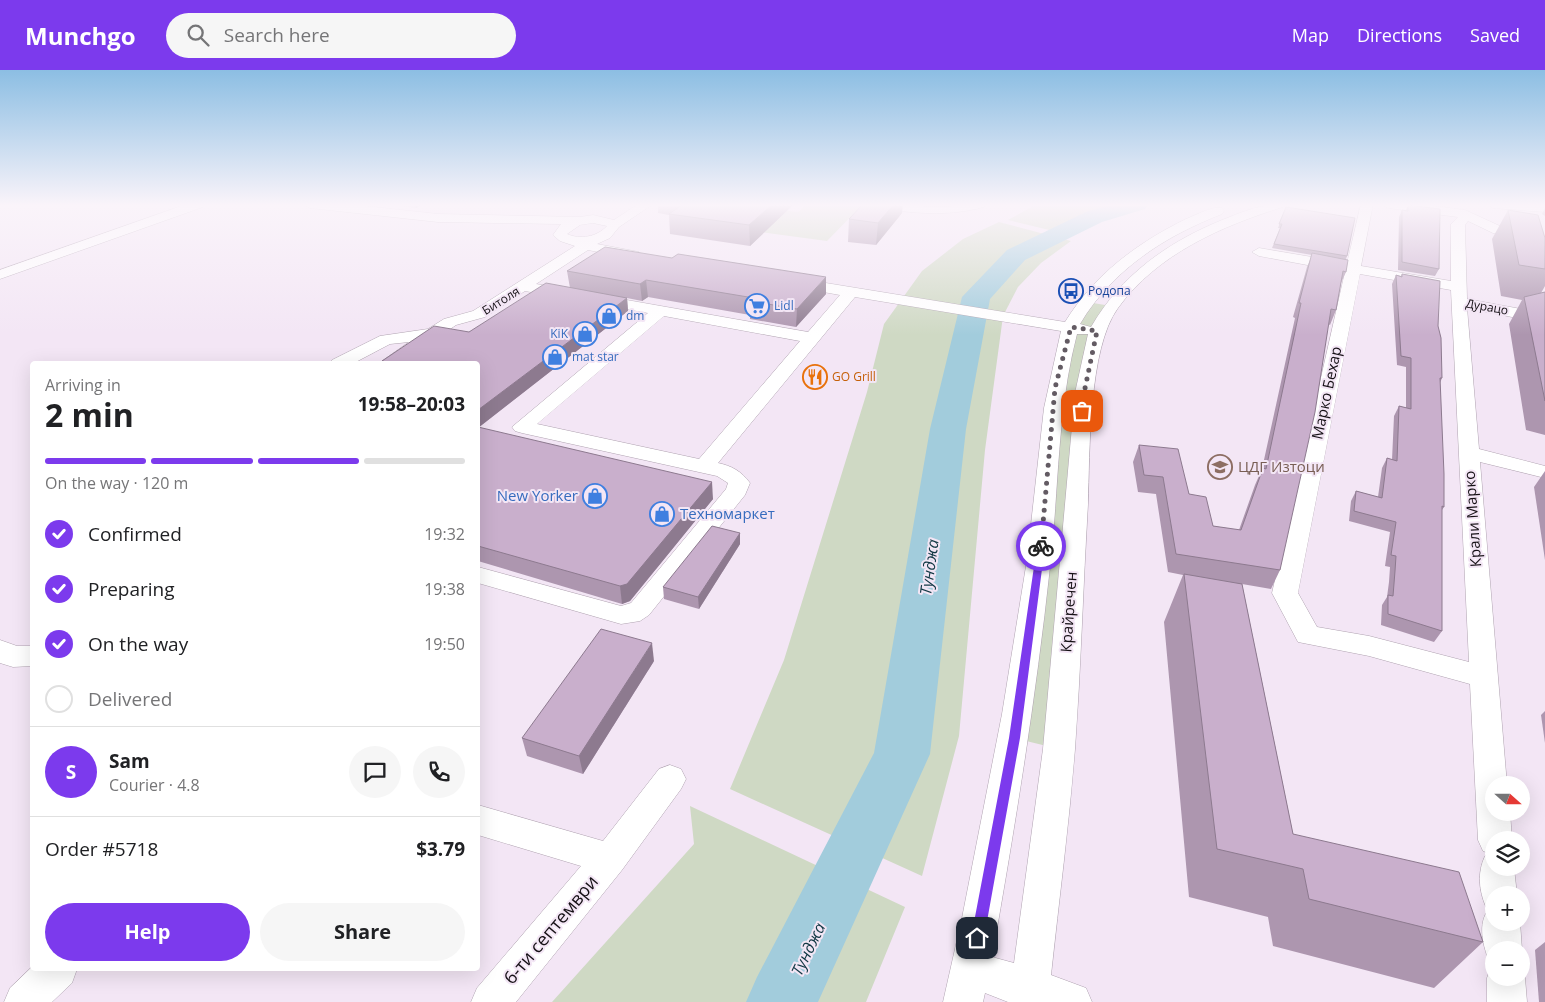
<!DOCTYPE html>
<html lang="en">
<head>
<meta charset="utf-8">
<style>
	:root { --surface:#fff; --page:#f6f6f6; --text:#202124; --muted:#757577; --line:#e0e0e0; --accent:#7c3aed }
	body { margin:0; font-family:"Open Sans",sans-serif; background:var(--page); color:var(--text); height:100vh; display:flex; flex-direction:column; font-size:19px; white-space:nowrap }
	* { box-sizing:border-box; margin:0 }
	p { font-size:16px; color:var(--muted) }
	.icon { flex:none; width:28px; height:28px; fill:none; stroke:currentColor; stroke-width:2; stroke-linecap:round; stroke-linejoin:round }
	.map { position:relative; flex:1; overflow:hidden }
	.sheet { position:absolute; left:30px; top:291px; width:450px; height:610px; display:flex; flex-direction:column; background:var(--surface); border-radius:5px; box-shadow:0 5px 20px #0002 }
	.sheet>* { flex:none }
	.needle { width:32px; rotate:111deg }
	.fabs { position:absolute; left:1485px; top:706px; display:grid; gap:10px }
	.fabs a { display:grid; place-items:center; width:45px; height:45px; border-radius:50%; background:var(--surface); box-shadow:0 5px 20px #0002; font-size:25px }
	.pin { position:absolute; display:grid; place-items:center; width:42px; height:42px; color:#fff; margin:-21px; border-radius:10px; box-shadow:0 2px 8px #0006 }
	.courier { position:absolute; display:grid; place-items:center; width:50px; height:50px; margin:-25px; border:4px solid #7c3aed; border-radius:50%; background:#fff; color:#222; box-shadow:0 1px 6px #0007 }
	.overview em { font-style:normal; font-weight:700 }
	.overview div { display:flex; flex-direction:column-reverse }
	.overview { display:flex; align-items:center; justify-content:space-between; height:85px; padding:0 15px }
	h1 { font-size:32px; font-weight:700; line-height:38px }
	.bar { display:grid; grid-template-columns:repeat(4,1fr); gap:8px 5px; align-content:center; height:60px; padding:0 15px }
	.bar i { height:6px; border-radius:4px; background:var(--line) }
	.bar .active { background:var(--accent) }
	.bar p { grid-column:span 4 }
	.line { display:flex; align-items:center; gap:12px; padding:0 15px; border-top:1px solid var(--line) }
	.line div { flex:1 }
	.round { display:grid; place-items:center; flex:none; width:52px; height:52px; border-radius:26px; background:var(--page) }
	ol { padding:0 15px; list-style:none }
	li { display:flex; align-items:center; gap:15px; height:55px }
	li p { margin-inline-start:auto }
	li .icon { padding:5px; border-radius:50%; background:var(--accent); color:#fff; stroke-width:4 }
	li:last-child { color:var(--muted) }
	li i { width:28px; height:28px; border:2px solid var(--line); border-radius:50% }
	.primary-button { display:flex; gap:10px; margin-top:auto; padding:10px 15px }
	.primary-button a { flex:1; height:58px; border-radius:30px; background:var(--accent); color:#fff; font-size:20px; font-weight:700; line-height:58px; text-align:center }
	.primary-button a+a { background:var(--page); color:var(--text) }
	header { display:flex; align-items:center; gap:30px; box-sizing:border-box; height:70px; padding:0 25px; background:var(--accent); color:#fff }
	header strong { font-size:24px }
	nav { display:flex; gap:28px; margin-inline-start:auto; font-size:18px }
	.search { width:350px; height:45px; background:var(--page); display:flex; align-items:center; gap:12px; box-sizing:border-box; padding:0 18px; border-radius:28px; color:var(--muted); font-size:19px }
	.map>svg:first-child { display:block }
	.green { fill:#cfd9c4 }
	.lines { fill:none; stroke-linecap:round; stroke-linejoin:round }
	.river { fill:#a2ccdc; fill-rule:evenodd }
	.minor-casing { stroke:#b0a3b1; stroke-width:1 }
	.minor { fill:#fff; fill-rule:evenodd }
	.wall { fill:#ad96af }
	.shaded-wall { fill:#8d7a8f }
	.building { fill:#c9afcc; stroke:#8d7a8f }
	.route { fill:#7c3aed }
	.done { stroke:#635b63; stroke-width:5; stroke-dasharray:0 9 }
	.labels { text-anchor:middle; stroke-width:4; stroke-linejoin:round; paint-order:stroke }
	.far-transit-label { font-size:12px; fill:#164399; stroke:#f3e6f5; text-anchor:start }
	.far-street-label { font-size:12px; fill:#151015; stroke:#f3e6f5 }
	.far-shop-label { font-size:12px; fill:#366cbe; stroke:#f3e6f5; text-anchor:start }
	.far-food-label { font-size:12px; fill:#c56008; stroke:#f3e6f5; text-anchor:start }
	.street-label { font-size:15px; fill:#151015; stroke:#f3e6f5 }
	.education-label { font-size:15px; fill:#785e54; stroke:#f3e6f5; text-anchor:start }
	.shop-label { font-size:15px; fill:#366cbe; stroke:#f3e6f5; text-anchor:end }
	.water-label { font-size:16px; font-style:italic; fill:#103743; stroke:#f3e6f5 }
	.near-street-label { font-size:18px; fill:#151015; stroke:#f3e6f5 }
</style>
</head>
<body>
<header>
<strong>Munchgo</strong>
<div class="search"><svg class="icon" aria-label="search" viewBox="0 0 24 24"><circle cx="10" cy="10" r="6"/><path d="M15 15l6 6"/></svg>Search here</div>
<nav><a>Map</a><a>Directions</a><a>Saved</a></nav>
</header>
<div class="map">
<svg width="1545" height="932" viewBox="0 0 1545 932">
	<rect width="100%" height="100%" fill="#f3e6f5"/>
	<!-- green -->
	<g class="green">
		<path d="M 734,134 L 798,142 L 807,134 L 863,134 L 827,171 L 687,152 Z"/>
		<path d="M 1037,134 L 1151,134 L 1105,149 L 1070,165 L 1008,150 Z"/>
		<path d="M 999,152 L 1071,171 L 1041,193 L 1018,217 L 1003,246 L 985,380 L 959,666 L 922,806 L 730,719 L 784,590 L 867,322 L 884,254 L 922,201 L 963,169 Z"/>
		<path d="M 1087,232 L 1111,236 L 1097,261 L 1059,679 L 1014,668 L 1055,318 Z"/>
		<path d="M 690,736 L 905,837 L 866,932 L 552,932 L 694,774 Z"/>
	</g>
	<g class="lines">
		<!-- river -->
		<path class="river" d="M 1113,134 L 1148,134 L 1145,139 L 1102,152 L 1025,190 L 990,229 L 966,359 L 930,684 L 818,932 L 746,932 L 757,907 L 874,683 L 930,359 L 962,227 L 1007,180 L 1086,142 Z"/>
		<defs>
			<g id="minor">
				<path d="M 187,134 L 205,134 L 203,137 L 0,209 L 0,200 Z"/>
				<path d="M 304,134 L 346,134 L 438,144 L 580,147 L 593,145 L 614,150 L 638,134 L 653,134 L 619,157 L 610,168 L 597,174 L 639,182 L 641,185 L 639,188 L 634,189 L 588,180 L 536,214 L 808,262 L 840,225 L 790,216 L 787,213 L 790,210 L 795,208 L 1065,252 C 1094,205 1137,173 1186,149 C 1196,145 1212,136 1222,138 L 1224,141 L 1222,144 C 1165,166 1112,200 1080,254 L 1091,257 C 1121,205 1168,172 1222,150 C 1245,141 1260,134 1285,134 L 1283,137 C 1222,156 1157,184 1118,238 C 1088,279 1090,383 1088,434 C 1083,516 1081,598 1075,679 C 1069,755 1059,830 1051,905 L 1086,918 L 1092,932 L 1008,932 L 985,923 L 983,932 L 943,932 L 962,848 L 1002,644 L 1027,490 L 1044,338 L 1061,261 L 855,227 L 718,393 C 732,396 741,401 750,413 L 745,425 L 649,545 L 640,551 L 621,554 L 478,513 L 478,497 L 621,536 L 631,533 L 726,419 L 728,413 L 717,406 L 522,363 L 515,361 L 512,357 L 648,243 L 525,221 L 485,247 L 456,255 L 399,294 L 378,294 L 409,272 L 390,274 L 352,294 L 329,294 L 332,290 L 380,266 L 428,259 L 444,249 L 473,241 L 575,176 L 560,171 L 553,165 L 561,154 L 438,152 L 310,138 ZM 593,153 L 607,156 C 597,167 580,170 567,164 L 580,155 ZM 664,246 L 800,271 L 699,389 L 537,354 ZM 1077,264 L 1088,264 L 1075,323 L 1043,679 L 1014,893 L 992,887 C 1015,757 1036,627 1050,497 C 1059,419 1057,340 1077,264 Z"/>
				<path d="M 869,134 L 940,137 L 986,134 L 984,137 C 947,147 913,143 875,138 Z"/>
				<path d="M 1361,134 L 1373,134 L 1361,196 L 1451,211 L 1451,154 L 1458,147 L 1388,138 L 1382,134 L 1418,134 L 1465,140 L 1502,157 L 1545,167 L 1545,175 L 1493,163 L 1468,151 L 1465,155 L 1467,229 L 1521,239 L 1545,232 L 1545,242 L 1522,249 L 1467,238 L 1479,379 L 1545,396 L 1545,408 L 1480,392 L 1507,715 L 1494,715 L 1494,742 L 1510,742 L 1512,770 L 1494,770 L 1494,798 L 1514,798 L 1517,825 L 1494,825 L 1494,852 L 1520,852 L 1522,880 L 1521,882 L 1521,880 L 1494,880 L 1494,908 L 1521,908 L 1521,898 L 1525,908 L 1527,932 L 1487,932 L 1487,908 L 1492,894 L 1490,893 C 1483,877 1477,853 1489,839 L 1486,837 C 1479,821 1477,803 1485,786 L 1491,784 L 1483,781 L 1478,770 L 1470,614 L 1369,586 L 1298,572 L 1272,523 L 1345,202 L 1259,186 L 1252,182 L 1259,178 L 1347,193 ZM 1360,204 L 1451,220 L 1469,592 L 1369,566 L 1317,557 L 1298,523 Z"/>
				<path d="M 1487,134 L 1545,134 L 1545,142 L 1493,138 Z"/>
				<path d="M 0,570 L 17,576 L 32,576 L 32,596 L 13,597 L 0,593 Z"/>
				<path d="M 670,695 L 681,699 L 686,709 L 681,719 L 622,800 L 516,932 L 471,932 L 477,918 L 581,796 L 478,765 L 478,735 L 603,771 L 659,699 Z"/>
				<path d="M 32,897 L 32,899 L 77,899 L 72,913 L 52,932 L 4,932 L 10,918 Z"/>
			</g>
		</defs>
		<!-- minor casing -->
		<use href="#minor" class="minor-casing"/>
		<!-- minor -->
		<use href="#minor" class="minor"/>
	</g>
	<!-- wall -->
	<g class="wall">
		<path d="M 388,134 L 424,134 L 416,138 Z"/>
		<path d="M 658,134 L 794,134 L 750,176 L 670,164 L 669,145 L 658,143 Z"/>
		<path d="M 1408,135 L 1439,199 L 1435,206 L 1398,200 L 1399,147 L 1402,140 L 1406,140 Z"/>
		<path d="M 1286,137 L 1347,186 L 1346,189 L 1346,202 L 1341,213 L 1336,240 L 1330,255 L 1328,254 L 1280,500 L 1271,519 L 1242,514 L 1293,764 L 1483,872 L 1434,918 L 1273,876 L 1268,847 L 1189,827 L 1164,552 L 1183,505 L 1168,502 L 1156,424 L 1138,422 L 1133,392 L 1139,375 L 1189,424 L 1213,456 L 1239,460 L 1255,415 L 1262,399 L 1295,248 L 1293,247 L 1307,197 L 1312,185 L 1272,178 L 1280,158 L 1278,158 Z"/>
		<path d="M 1545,138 L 1545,146 L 1542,144 Z"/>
		<path d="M 1508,140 L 1545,168 L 1545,216 L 1541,223 L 1545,222 L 1545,365 L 1526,360 L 1509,254 L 1522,230 L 1501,226 L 1492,169 Z"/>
		<path d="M 902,143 L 876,175 L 848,172 L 849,149 Z"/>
		<path d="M 567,201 L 826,224 L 796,257 L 750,249 L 750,245 L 648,227 L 642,231 L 627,228 L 628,241 L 479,357 L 713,429 L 630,531 L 622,534 L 478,491 L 478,294 L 383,294 L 382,291 L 469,262 L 570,218 Z"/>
		<path d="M 1402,204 L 1438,256 L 1442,308 L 1440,313 L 1444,437 L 1442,440 L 1442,561 L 1434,572 L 1381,555 L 1382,535 L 1387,527 L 1389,512 L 1390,497 L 1385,496 L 1390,462 L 1349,451 L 1351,431 L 1356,421 L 1378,427 L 1382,398 L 1387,388 L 1392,390 L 1394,346 L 1399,336 L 1406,338 L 1406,297 L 1397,295 L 1392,214 L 1396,205 L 1401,206 Z"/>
		<path d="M 1545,401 L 1545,490 L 1534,417 Z"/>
		<path d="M 740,463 L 740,474 L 699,539 L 664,529 L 663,517 Z"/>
		<path d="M 654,591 L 583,704 L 527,686 L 522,668 Z"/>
		<path d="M 1545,641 L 1545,673 L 1541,645 Z"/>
		<path d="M 1545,872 L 1545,932 L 1539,932 L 1535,880 Z"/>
	</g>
	<!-- shaded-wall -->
	<g class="shaded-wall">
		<path d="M 415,134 L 424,134 L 416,138 Z"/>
		<path d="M 773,134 L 794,134 L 750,176 L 749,155 Z"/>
		<path d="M 894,134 L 903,134 L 902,143 L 876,175 L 878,153 Z"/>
		<path d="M 826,207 L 826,224 L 796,257 L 797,239 Z"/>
		<path d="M 646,210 L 648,227 L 642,231 L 640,214 Z"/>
		<path d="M 627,228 L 628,241 L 478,358 L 478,340 Z"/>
		<path d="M 712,412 L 713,429 L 630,531 L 622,534 L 620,516 Z"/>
		<path d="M 740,463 L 740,474 L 699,539 L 698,527 Z"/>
		<path d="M 652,573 L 654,591 L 583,704 L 579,686 Z"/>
	</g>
	<!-- building -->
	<g class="building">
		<path d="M 683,134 L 773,134 L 749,155 L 669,144 Z"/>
		<path d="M 863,134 L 894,134 L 878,153 L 849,149 Z"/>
		<path d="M 1408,135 L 1440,139 L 1439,199 L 1402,192 L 1402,140 L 1408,141 Z"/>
		<path d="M 1286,137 L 1355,148 L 1347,186 L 1274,174 L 1282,154 L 1279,154 Z"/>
		<path d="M 1508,140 L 1538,145 L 1545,168 L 1545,199 L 1519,195 Z"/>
		<path d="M 605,177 L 672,188 L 678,184 L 826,207 L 797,239 L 750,231 L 754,228 L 646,210 L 640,214 L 567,201 Z"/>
		<path d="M 1312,183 L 1348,190 L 1346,202 L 1343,201 L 1336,240 L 1331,239 L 1315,342 L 1280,500 L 1176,484 L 1163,407 L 1144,405 L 1139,375 L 1178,379 L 1189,424 L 1206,427 L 1213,456 L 1241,460 L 1263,398 L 1266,399 L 1301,233 L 1299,233 Z"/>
		<path d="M 1402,204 L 1440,211 L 1438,256 L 1441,268 L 1442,308 L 1440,308 L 1444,404 L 1444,437 L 1442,436 L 1442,561 L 1388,544 L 1388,525 L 1393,526 L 1395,501 L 1396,486 L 1391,485 L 1396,452 L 1354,441 L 1356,421 L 1382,428 L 1387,388 L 1397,391 L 1399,336 L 1411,339 L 1411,288 L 1401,286 L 1396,205 L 1402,207 Z"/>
		<path d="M 546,213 L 627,228 L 478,340 L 478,294 L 398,294 L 382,291 L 434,256 L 469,262 Z"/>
		<path d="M 1545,222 L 1545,331 L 1524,227 Z"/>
		<path d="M 478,357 L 712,412 L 627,514 L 620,516 L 478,476 Z"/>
		<path d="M 712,456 L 740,463 L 698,527 L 663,517 Z"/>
		<path d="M 1184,504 L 1242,514 L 1293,764 L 1459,802 L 1483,872 L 1309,829 L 1303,799 L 1217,779 Z"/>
		<path d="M 601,559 L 652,573 L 579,686 L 522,668 Z"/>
	</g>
	<!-- sky -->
	<linearGradient id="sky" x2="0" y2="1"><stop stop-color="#8cbee3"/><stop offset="0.51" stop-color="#faf4fa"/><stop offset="1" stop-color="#faf4fa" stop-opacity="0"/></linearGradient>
	<rect width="1545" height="265" fill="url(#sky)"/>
	<!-- route -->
	<path class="route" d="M 1041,473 L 1045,476 L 1020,668 L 984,868 L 982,872 L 977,874 L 973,872 L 971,868 L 1009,668 L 1037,476 Z"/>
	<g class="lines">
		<!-- done -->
		<path class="done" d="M 1041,476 L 1055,318 L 1071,257 L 1097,261 L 1084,323 L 1082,341"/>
	</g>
	<!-- icons -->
	<defs>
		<symbol id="bus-ring" viewBox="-11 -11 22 22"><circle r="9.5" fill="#f3e6f5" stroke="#1a4fb4" stroke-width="1.5"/><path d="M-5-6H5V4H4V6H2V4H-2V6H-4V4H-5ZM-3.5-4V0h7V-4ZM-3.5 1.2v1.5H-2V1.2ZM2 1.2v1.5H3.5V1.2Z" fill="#1a4fb4"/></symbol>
		<symbol id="supermarket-ring" viewBox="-11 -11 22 22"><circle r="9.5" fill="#f3e6f5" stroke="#3f7fe0" stroke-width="1.5"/><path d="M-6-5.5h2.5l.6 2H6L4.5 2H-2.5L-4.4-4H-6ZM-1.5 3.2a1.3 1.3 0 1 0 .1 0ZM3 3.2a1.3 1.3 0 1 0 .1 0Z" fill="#3f7fe0"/></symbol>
		<symbol id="shop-ring" viewBox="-11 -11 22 22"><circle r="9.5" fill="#f3e6f5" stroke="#3f7fe0" stroke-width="1.5"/><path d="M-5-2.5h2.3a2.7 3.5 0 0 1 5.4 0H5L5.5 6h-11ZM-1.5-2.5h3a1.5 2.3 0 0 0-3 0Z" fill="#3f7fe0"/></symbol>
		<symbol id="restaurant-ring" viewBox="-11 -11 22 22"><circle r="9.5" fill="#f3e6f5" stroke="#e8710a" stroke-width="1.5"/><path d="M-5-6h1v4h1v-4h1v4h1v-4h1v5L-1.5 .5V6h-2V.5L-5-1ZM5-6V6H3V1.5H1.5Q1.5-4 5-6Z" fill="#e8710a"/></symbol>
		<symbol id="school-ring" viewBox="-11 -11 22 22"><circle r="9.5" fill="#f3e6f5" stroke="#8d6e63" stroke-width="1.5"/><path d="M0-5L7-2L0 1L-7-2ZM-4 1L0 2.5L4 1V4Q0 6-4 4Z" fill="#8d6e63"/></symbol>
	</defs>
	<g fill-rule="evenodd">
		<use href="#bus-ring" x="1057" y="207" width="28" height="28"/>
		<use href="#supermarket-ring" x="743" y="222" width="28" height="28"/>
		<use href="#shop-ring" x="595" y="232" width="28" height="28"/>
		<use href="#shop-ring" x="571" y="250" width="28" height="28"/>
		<use href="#shop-ring" x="541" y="273" width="28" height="28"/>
		<use href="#restaurant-ring" x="801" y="293" width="28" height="28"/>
		<use href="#school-ring" x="1206" y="383" width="28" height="28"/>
		<use href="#shop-ring" x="581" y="412" width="28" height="28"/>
		<use href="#shop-ring" x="648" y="430" width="28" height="28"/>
	</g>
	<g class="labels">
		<!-- far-transit labels -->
		<g class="far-transit-label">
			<text x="1088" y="225">Родопа</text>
		</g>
		<!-- far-street labels -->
		<g class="far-street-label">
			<text transform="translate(501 231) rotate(-32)" y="4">Битоля</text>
			<text transform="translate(1487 237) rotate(10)" y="4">Дурацо</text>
		</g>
		<!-- far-shop labels -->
		<g class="far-shop-label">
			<text x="774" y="240">Lidl</text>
			<text x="626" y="250">dm</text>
			<text x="568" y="268" text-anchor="end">KiK</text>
			<text x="572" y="291">mat star</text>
		</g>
		<!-- far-food labels -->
		<g class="far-food-label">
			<text x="832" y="311">GO Grill</text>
		</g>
		<!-- street labels -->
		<g class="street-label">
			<text transform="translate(1327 323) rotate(-78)" y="5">Марко Бехар</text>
			<text transform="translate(1473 449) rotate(-94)" y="5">Крали Марко</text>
			<text transform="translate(1069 542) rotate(-86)" y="5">Крайречен</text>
		</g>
		<!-- education labels -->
		<g class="education-label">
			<text x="1238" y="402">ЦДГ Изтоци</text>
		</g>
		<!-- shop labels -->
		<g class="shop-label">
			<text x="578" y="431">New Yorker</text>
			<text x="680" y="449" text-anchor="start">Техномаркет</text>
		</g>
		<!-- water labels -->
		<g class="water-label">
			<text transform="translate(929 497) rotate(-82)" y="6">Тунджа</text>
			<text transform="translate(808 879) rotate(-64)" y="6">Тунджа</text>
		</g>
		<!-- near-street labels -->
		<g class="near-street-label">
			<text transform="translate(551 860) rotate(-50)" y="6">6-ти септември</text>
		</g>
	</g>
</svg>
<div class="fabs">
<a><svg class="needle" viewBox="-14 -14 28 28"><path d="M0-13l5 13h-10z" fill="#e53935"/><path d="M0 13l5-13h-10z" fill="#757577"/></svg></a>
<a><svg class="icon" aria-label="layers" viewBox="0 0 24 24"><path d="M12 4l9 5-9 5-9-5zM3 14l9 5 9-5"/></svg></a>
<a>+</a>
<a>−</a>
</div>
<div class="pin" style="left:1082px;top:341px;background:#ea580c"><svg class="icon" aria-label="bag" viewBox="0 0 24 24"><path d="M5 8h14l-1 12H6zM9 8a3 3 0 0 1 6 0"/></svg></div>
<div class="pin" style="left:977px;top:868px;background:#1f2937"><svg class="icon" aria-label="home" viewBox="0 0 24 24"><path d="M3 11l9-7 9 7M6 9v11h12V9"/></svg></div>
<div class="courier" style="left:1041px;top:476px"><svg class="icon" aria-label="bike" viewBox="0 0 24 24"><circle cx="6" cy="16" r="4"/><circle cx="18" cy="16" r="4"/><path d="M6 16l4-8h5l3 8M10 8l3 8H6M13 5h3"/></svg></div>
<section class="sheet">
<div class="overview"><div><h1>2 min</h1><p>Arriving in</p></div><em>19:58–20:03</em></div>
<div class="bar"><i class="active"></i><i class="active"></i><i class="active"></i><i></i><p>On the way · 120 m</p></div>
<ol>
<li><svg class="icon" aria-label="check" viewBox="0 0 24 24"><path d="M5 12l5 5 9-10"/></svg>Confirmed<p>19:32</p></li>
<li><svg class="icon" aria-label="check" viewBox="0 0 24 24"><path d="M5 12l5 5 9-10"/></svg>Preparing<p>19:38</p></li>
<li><svg class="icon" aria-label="check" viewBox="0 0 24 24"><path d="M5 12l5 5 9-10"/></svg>On the way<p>19:50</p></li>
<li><i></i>Delivered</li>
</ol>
<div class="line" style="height:90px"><b class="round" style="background:var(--accent);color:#fff">S</b><div><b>Sam</b><p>Courier · 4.8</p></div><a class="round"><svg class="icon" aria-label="chat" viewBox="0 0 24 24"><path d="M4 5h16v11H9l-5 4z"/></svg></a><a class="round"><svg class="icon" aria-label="phone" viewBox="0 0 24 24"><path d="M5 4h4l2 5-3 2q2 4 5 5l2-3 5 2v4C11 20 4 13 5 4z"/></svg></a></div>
<div class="line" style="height:65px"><div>Order #5718</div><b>$3.79</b></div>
<div class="primary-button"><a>Help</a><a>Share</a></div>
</section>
</div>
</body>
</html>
